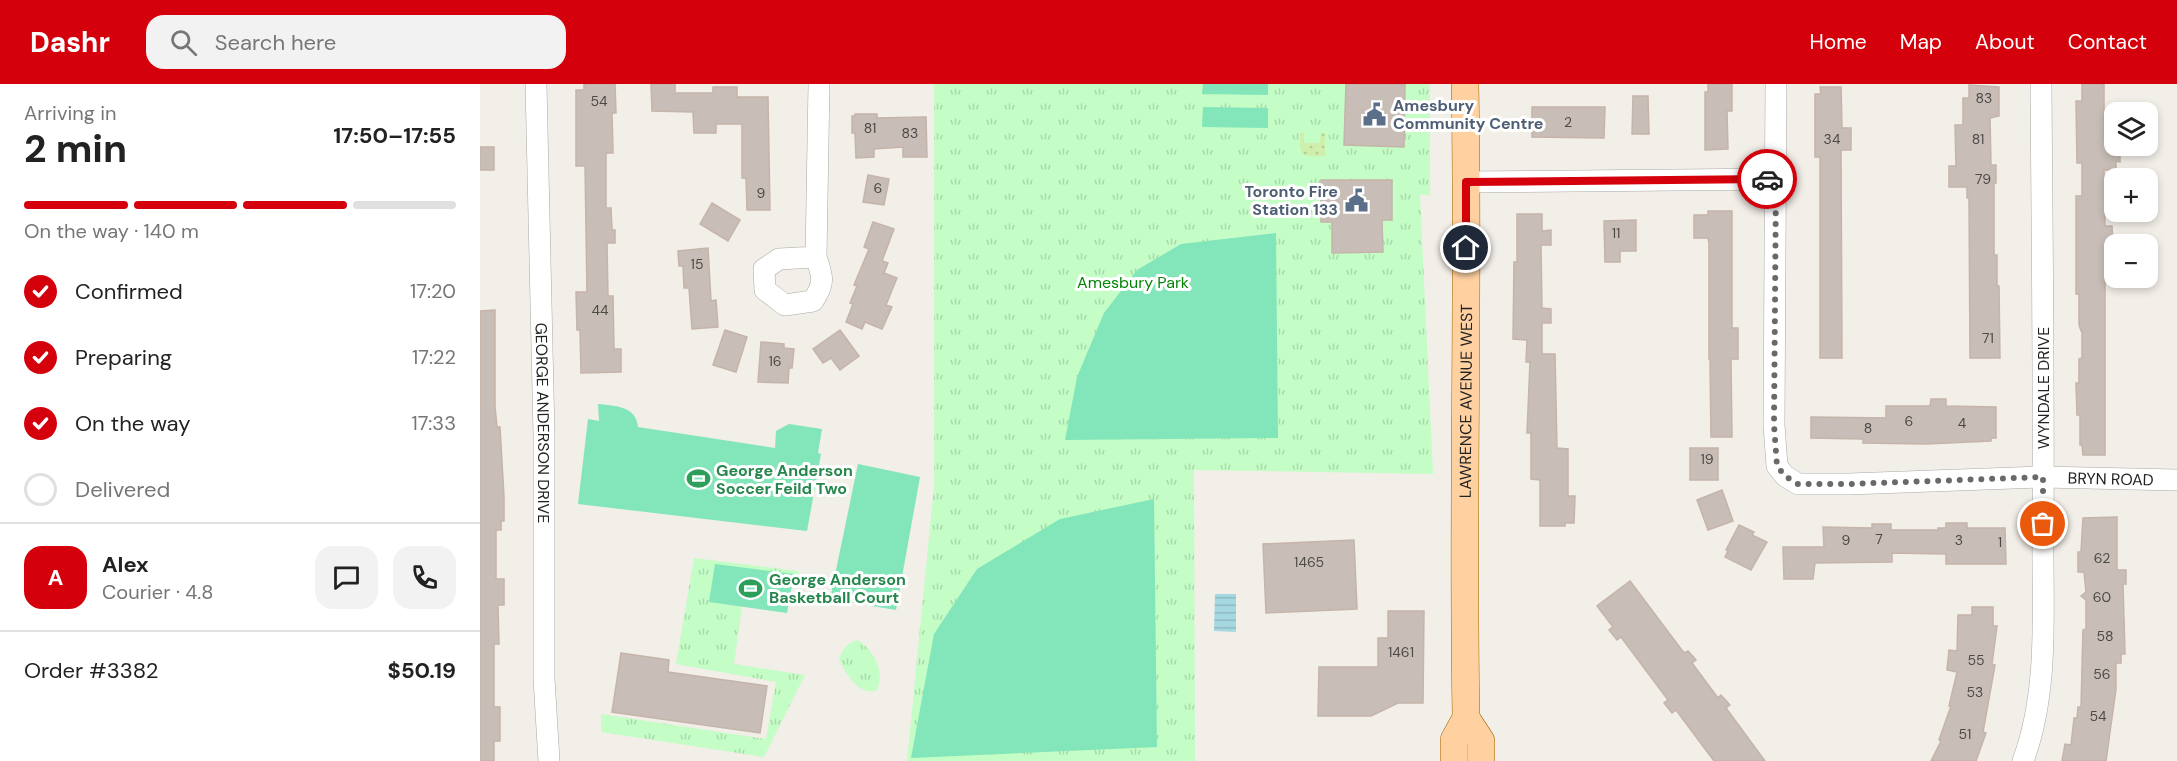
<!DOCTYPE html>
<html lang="en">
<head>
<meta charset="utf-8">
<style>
	:root { --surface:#fff; --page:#f2f2f2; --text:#222; --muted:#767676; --line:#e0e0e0; --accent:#d4000b }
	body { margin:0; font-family:"DM Sans",sans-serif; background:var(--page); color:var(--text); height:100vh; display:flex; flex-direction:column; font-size:22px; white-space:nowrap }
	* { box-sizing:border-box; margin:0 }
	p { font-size:20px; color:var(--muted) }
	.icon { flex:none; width:33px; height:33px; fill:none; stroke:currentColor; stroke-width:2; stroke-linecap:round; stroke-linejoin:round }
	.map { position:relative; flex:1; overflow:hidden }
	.side { display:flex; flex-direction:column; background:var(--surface); width:480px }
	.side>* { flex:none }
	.controls { position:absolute; left:1624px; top:18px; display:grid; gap:12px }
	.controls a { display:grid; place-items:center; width:54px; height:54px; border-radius:12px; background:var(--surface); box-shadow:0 3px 9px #0003; font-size:30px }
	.pin { position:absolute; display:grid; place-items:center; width:51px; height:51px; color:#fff; margin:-26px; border:3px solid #fff; border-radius:50%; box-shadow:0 2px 6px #0007 }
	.courier { position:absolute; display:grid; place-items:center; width:60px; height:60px; margin:-30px; border:4px solid #d4000b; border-radius:50%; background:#fff; color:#222; box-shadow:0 2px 8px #0007 }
	.headline em { font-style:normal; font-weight:700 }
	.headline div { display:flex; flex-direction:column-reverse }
	.headline { display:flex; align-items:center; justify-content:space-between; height:102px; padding:0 24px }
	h1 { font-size:39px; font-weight:700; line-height:45px }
	.bar { display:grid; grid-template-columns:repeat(4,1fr); gap:9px 6px; align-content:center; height:72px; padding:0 24px }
	.bar i { height:8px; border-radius:4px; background:var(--line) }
	.bar .current { background:var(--accent) }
	.bar p { grid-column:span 4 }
	.line { display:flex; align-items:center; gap:15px; padding:0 24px; border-top:2px solid var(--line) }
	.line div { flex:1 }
	.round { display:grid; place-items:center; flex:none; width:63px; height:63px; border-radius:18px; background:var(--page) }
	ol { padding:0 24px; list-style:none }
	li { display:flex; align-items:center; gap:18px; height:66px }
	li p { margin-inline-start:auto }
	li .icon { padding:6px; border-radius:50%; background:var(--accent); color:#fff; stroke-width:4 }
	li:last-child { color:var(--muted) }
	li i { width:33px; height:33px; border:3px solid var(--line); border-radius:50% }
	header { display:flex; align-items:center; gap:36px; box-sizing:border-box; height:84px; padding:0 30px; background:var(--accent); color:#fff }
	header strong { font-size:28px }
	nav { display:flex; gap:33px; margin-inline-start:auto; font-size:21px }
	.search { width:420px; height:54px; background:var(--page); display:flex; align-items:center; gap:15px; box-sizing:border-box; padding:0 21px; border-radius:18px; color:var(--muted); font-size:22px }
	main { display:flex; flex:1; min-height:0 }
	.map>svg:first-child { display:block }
	.park { fill:url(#park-tufts) }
	.garden { fill:url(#garden-dots) }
	.pitch { fill:#82e6ba }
	.water { fill:url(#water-rules) }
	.building { fill:#c8beb7; stroke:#c5b4a9; stroke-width:1.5 }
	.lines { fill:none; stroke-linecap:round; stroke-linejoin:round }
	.minor-casing { stroke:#a9a9a9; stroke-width:22 }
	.major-casing { stroke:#a06200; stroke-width:28 }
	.minor { stroke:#fff; stroke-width:21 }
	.major { stroke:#ffd1a1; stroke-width:27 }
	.done { stroke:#6b6967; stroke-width:6; stroke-dasharray:0 10.8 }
	.route { stroke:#d4000b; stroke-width:8 }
	.labels { text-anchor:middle; stroke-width:6; stroke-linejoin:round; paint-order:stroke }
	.number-label { font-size:14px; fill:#4c4947 }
	.service-label { font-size:16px; font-weight:bold; fill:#4e5e75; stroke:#fff; text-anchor:start }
	.park-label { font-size:16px; fill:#058508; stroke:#fff }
	.street-label { font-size:16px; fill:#222; stroke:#fff }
	.leisure-label { font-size:16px; font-weight:bold; fill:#27864d; stroke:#fff; text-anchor:start }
</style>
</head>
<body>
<header>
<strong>Dashr</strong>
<div class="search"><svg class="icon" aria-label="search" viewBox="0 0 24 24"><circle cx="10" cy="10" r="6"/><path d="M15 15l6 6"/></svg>Search here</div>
<nav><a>Home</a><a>Map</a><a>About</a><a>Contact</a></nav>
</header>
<main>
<section class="side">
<div class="headline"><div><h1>2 min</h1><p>Arriving in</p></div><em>17:50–17:55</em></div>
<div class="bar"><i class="current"></i><i class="current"></i><i class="current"></i><i></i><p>On the way · 140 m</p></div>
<ol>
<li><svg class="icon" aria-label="check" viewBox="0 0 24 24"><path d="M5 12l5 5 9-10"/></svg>Confirmed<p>17:20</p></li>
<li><svg class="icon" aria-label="check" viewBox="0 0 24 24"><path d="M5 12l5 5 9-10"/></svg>Preparing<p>17:22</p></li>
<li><svg class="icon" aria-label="check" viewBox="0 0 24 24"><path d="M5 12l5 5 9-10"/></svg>On the way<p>17:33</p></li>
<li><i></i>Delivered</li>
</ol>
<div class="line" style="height:108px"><b class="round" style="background:var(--accent);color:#fff">A</b><div><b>Alex</b><p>Courier · 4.8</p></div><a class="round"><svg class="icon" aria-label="chat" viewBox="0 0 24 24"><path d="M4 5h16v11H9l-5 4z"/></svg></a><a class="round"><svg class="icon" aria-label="phone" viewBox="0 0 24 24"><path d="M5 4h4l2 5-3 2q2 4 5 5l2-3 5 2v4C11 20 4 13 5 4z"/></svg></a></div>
<div class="line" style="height:78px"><div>Order #3382</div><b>$50.19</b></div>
</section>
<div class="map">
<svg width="1697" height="677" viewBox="0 0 1697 677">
	<defs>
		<pattern id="park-tufts" width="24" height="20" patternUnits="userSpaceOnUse" patternTransform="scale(1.5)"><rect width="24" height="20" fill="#c4fdc6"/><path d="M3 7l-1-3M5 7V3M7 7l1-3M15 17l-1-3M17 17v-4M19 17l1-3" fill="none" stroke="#a8d9aa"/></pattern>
		<pattern id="garden-dots" width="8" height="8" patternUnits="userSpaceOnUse" patternTransform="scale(1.5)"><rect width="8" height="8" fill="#d0efac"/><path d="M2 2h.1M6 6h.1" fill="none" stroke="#b2cd94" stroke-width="1.8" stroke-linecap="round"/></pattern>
		<pattern id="water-rules" width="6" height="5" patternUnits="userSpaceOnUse" patternTransform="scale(1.5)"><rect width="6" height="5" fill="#a6d8e2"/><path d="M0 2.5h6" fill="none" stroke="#8fb9c2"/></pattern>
	</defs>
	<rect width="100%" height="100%" fill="#f2eee8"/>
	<!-- park -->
	<g class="park">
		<path d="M 454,0 L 950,0 L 950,112 L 940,110 L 953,390 L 714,386 L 715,677 L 427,677 L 454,402 Z"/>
		<path d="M 214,474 L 319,487 L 316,497 L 267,488 L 254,580 L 325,591 L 284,673 L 121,648 L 121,630 L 286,655 L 296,598 L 196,580 Z"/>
		<path d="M 378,556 C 394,567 405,587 397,606 C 379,613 365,589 359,575 C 363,564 367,559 378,556 Z"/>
	</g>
	<!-- garden -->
	<path class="garden" d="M 820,49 L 824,49 L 824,59 L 840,59 L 841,49 L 845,49 L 845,72 C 821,73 820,73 820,49 Z"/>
	<!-- pitch -->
	<g class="pitch">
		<path d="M 723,0 L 788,0 L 788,11 L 722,10 Z"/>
		<path d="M 723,23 L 788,24 L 788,44 L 722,43 Z"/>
		<path d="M 796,149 L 798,354 L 585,356 L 597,293 L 624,229 L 657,186 L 701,160 Z"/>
		<path d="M 118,320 C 136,322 156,322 158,343 L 295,364 L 296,347 L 309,340 L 342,345 L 338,369 L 341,370 L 327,447 L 98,420 L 108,335 L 119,337 Z"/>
		<path d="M 378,380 L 440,393 L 416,526 L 350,515 Z"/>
		<path d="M 674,415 L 677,663 L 431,674 L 454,550 L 497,485 L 580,435 Z"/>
		<path d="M 235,480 L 314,490 L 307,529 L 229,518 Z"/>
	</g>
	<!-- water -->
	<path class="water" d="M 735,510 L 756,510 L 756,548 L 734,547 Z"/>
	<!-- building -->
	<g class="building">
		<path d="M 104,0 L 135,0 L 136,29 L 132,29 L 133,69 L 126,69 L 126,124 L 131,124 L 132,146 L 135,146 L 135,159 L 127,159 L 128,212 L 133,212 L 134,265 L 141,265 L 141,288 L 101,289 L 100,246 L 97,246 L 96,208 L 107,208 L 105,82 L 96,82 L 96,6 L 104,6 Z"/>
		<path d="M 171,0 L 195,0 L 195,9 L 233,9 L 233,3 L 257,3 L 257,13 L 288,13 L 290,126 L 267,126 L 266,94 L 262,94 L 262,40 L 236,40 L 236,49 L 214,49 L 213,28 L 172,27 Z"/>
		<path d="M 866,0 L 925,0 L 924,63 L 864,61 Z"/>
		<path d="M 1228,0 L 1252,0 L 1252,27 L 1247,27 L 1248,65 L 1225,66 L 1225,8 L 1228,8 Z"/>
		<path d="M 1602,0 L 1624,0 L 1624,55 L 1640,63 L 1640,78 L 1636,77 L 1636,86 L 1624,86 L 1624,88 L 1625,142 L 1632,142 L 1633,160 L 1625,159 L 1625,371 L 1603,371 L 1602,361 L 1600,361 L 1600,331 L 1597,331 L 1596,299 L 1599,299 L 1599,275 L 1602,274 L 1602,247 L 1601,247 L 1599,241 L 1599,210 L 1596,210 L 1596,112 L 1602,112 L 1602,79 L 1597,79 L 1596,17 L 1602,17 Z"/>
		<path d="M 1489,1 L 1519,3 L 1519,32 L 1510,34 L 1511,81 L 1516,81 L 1516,99 L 1514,99 L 1514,171 L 1517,171 L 1517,202 L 1519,202 L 1520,274 L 1490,274 L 1489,114 L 1487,114 L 1487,103 L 1469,103 L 1469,82 L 1476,82 L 1475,41 L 1483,41 L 1483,14 L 1489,14 Z"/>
		<path d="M 1340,3 L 1361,3 L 1362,44 L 1371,44 L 1371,66 L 1361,66 L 1362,274 L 1340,274 L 1340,73 L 1335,73 L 1335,10 L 1341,10 Z"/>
		<path d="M 1153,12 L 1168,12 L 1169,50 L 1152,50 Z"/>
		<path d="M 1052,23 L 1125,23 L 1124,54 L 1052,53 Z"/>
		<path d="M 375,30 L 397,30 L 397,34 L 446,33 L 447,73 L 423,73 L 423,63 L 394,65 L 394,73 L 376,74 L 375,49 L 372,49 L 372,32 L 375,32 Z"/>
		<rect x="0" y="63" width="14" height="23"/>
		<path d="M 388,91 L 409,95 L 404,121 L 383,118 Z"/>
		<path d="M 841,96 L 912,96 L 912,136 L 902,136 L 903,168 L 852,169 L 852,138 L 841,138 Z"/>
		<path d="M 232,119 L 260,136 L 248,157 L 220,140 Z"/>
		<path d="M 1228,127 L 1252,127 L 1252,244 L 1258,244 L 1258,275 L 1251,275 L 1252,353 L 1231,353 L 1230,275 L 1229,275 L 1229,159 L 1228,154 L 1214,154 L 1214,131 L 1228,131 Z"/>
		<path d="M 1037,130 L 1062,130 L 1062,147 L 1071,146 L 1071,161 L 1061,161 L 1062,224 L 1071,225 L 1071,239 L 1062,239 L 1062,270 L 1075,270 L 1077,364 L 1088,365 L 1088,412 L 1095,412 L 1094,439 L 1085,439 L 1085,442 L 1060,442 L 1060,396 L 1051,395 L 1051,349 L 1047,349 L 1050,278 L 1046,278 L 1047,256 L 1033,255 L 1034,178 L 1037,178 Z"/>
		<path d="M 1156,136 L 1156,167 L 1140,167 L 1140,178 L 1125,178 L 1124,137 Z"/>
		<path d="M 393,138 L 414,145 L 402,177 L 408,179 L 404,189 L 417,194 L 406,221 L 412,223 L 402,245 L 385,238 L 382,245 L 366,238 L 373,220 L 370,219 L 377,202 L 374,201 L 389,165 L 384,163 Z"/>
		<path d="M 228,164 L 231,217 L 236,216 L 238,243 L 212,245 L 209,204 L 204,204 L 203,182 L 199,182 L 198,167 Z"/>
		<path d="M 15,226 L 15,322 L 17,343 L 20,343 L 24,413 L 24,437 L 21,437 L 21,446 L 16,446 L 16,495 L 24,495 L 24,521 L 18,521 L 19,560 L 14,560 L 14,623 L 20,623 L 20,657 L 14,657 L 14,677 L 0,677 L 0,227 Z"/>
		<path d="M 245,246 L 267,253 L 256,288 L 233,281 Z"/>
		<path d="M 360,246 L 379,272 L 360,286 L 351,274 L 343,279 L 333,265 Z"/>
		<path d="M 281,258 L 304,260 L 304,264 L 314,265 L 312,284 L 309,284 L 308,299 L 278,298 Z"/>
		<path d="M 1451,315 L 1466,315 L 1466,322 L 1516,323 L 1516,354 L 1511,354 L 1511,357 L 1446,360 L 1383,359 L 1383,355 L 1331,354 L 1331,333 L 1406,334 L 1406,322 L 1450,322 Z"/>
		<rect x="1210" y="364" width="28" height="32"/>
		<path d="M 1242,406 L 1253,437 L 1228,446 L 1217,416 Z"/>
		<path d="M 1637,433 L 1637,486 L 1646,486 L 1646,500 L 1643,500 L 1645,570 L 1641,570 L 1641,579 L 1636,579 L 1636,605 L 1626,677 L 1582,677 L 1585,660 L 1591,661 L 1594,634 L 1597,634 L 1598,623 L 1601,623 L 1603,546 L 1606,545 L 1606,516 L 1601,512 L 1606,508 L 1604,488 L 1598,488 L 1598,468 L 1601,468 L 1603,434 Z"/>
		<path d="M 1466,439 L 1487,439 L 1487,444 L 1525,444 L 1526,480 L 1466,480 L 1466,470 L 1412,469 L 1412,478 L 1335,479 L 1333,495 L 1304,495 L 1303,463 L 1344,463 L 1343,443 L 1392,444 L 1392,440 L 1411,440 L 1411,446 L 1458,446 L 1458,444 L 1466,444 Z"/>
		<path d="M 1259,441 L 1274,448 L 1272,451 L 1287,458 L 1271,486 L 1245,473 L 1248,467 L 1246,466 Z"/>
		<path d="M 874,456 L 877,525 L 786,529 L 783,460 Z"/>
		<path d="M 1150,497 L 1204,569 L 1208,567 L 1216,576 L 1212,579 L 1238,614 L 1241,611 L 1250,621 L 1246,624 L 1285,677 L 1234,677 L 1196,626 L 1192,629 L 1184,619 L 1188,616 L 1141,553 L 1137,556 L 1129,546 L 1133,543 L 1117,522 Z"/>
		<path d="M 1492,523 L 1513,523 L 1513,542 L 1517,542 L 1512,580 L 1515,581 L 1503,648 L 1506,649 L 1496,677 L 1451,677 L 1461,657 L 1459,656 L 1471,622 L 1469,622 L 1477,588 L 1467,586 L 1469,566 L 1477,567 L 1478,531 L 1492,531 Z"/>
		<path d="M 908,527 L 944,527 L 943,619 L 918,619 L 891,632 L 838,632 L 839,583 L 898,583 L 898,554 L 908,554 Z"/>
		<path d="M 141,569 L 189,576 L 188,588 L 287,602 L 280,649 L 132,628 Z"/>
	</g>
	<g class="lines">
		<defs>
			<g id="minor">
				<path id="s1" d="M 56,0 L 64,351 L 64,595 L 69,677"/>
				<path id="s2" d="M 1296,0 L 1294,341 L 1297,382 L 1305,392 L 1318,400 L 1369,400 L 1563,393 L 1697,396"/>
				<path d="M 986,98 L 1296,95"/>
				<path d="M 336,173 L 299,175 L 284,185 L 285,206 L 305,221 L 333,217 C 345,199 343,193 336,173 L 339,0"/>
				<path d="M 1543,677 C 1570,604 1562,523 1563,447 C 1564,298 1562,149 1561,0"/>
			</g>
			<g id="major">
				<path d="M 986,634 L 1001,657 L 1001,677"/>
				<path id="s3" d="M 974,677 L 974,656 L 986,634 L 986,630 C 982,420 989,210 985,0"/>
			</g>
		</defs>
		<!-- minor casing -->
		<use href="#minor" class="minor-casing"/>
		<!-- major casing -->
		<use href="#major" class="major-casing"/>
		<!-- minor -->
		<use href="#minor" class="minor"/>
		<!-- major -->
		<use href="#major" class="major"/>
	</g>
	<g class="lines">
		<!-- done -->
		<path class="done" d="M 1287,95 L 1296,95 L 1294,341 L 1297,382 L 1305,392 L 1318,400 L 1369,400 L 1563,393 L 1563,440"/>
		<!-- route -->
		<path class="route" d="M 986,164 L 986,98 L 1287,95"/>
	</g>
	<!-- icons -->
	<defs>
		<symbol id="civic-bare" viewBox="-9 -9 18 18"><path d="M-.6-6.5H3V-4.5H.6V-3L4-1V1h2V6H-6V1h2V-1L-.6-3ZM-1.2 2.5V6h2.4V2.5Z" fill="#5c6f8a" stroke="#fff" stroke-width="2.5" paint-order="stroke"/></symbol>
		<symbol id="stadium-bare" viewBox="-9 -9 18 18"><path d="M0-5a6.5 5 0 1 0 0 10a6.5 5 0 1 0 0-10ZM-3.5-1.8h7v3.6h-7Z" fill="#2e9e5b" stroke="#fff" stroke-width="2.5" paint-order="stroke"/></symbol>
	</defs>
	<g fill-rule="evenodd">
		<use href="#civic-bare" x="878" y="14" width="33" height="33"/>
		<use href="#civic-bare" x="860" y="100" width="33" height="33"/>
		<use href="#stadium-bare" x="202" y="378" width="33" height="33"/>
		<use href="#stadium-bare" x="254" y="488" width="33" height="33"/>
	</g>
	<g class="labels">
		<!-- number labels -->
		<g class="number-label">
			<text x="1504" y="19">83</text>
			<text x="119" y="22">54</text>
			<text x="1088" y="43">2</text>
			<text x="390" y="49">81</text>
			<text x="430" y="54">83</text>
			<text x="1352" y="60">34</text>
			<text x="1498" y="60">81</text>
			<text x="1503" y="100">79</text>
			<text x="398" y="109">6</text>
			<text x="281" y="114">9</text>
			<text x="1136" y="154">11</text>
			<text x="217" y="185">15</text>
			<text x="120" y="231">44</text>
			<text x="1508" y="259">71</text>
			<text x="295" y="282">16</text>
			<text x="1429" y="342">6</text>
			<text x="1482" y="344">4</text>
			<text x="1388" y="349">8</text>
			<text x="1227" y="380">19</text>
			<text x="1399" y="460">7</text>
			<text x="1366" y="461">9</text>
			<text x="1479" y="461">3</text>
			<text x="1520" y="463">1</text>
			<text x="1622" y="479">62</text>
			<text x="829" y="483">1465</text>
			<text x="1622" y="518">60</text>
			<text x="1625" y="557">58</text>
			<text x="921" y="573">1461</text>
			<text x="1496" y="581">55</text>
			<text x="1622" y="595">56</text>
			<text x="1495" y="613">53</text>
			<text x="1618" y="637">54</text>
			<text x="1485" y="655">51</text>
		</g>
		<!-- service labels -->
		<g class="service-label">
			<text x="913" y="27">Amesbury<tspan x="913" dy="18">Community Centre</tspan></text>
			<text x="858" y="113" text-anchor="end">Toronto Fire<tspan x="858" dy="18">Station 133</tspan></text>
		</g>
		<!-- park labels -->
		<g class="park-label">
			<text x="653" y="204">Amesbury Park</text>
		</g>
		<!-- street labels -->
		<g class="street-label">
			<text transform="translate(1563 304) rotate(-90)" y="6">WYNDALE DRIVE</text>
			<text dy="6" stroke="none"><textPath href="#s3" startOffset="363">LAWRENCE AVENUE WEST</textPath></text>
			<text dy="6" stroke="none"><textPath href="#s1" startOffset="339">GEORGE ANDERSON DRIVE</textPath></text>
			<text dy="6" stroke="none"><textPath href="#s2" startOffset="723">BRYN ROAD</textPath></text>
		</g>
		<!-- leisure labels -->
		<g class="leisure-label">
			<text x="236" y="392">George Anderson<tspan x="236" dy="18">Soccer Feild Two</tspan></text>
			<text x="289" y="501">George Anderson<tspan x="289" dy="18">Basketball Court</tspan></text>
		</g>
	</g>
</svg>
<div class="controls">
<a><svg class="icon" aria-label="layers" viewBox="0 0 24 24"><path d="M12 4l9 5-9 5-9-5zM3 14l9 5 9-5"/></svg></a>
<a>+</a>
<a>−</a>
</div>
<div class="pin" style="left:1563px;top:440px;background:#ea580c"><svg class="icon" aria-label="bag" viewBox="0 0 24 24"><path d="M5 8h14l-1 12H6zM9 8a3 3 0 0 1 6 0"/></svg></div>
<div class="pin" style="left:986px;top:164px;background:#1f2937"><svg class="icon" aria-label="home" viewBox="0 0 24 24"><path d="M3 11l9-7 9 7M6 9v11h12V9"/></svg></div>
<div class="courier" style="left:1287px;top:95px"><svg class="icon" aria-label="car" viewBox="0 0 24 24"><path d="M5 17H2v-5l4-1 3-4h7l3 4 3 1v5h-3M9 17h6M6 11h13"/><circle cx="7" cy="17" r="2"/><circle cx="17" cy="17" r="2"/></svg></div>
</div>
</main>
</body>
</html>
